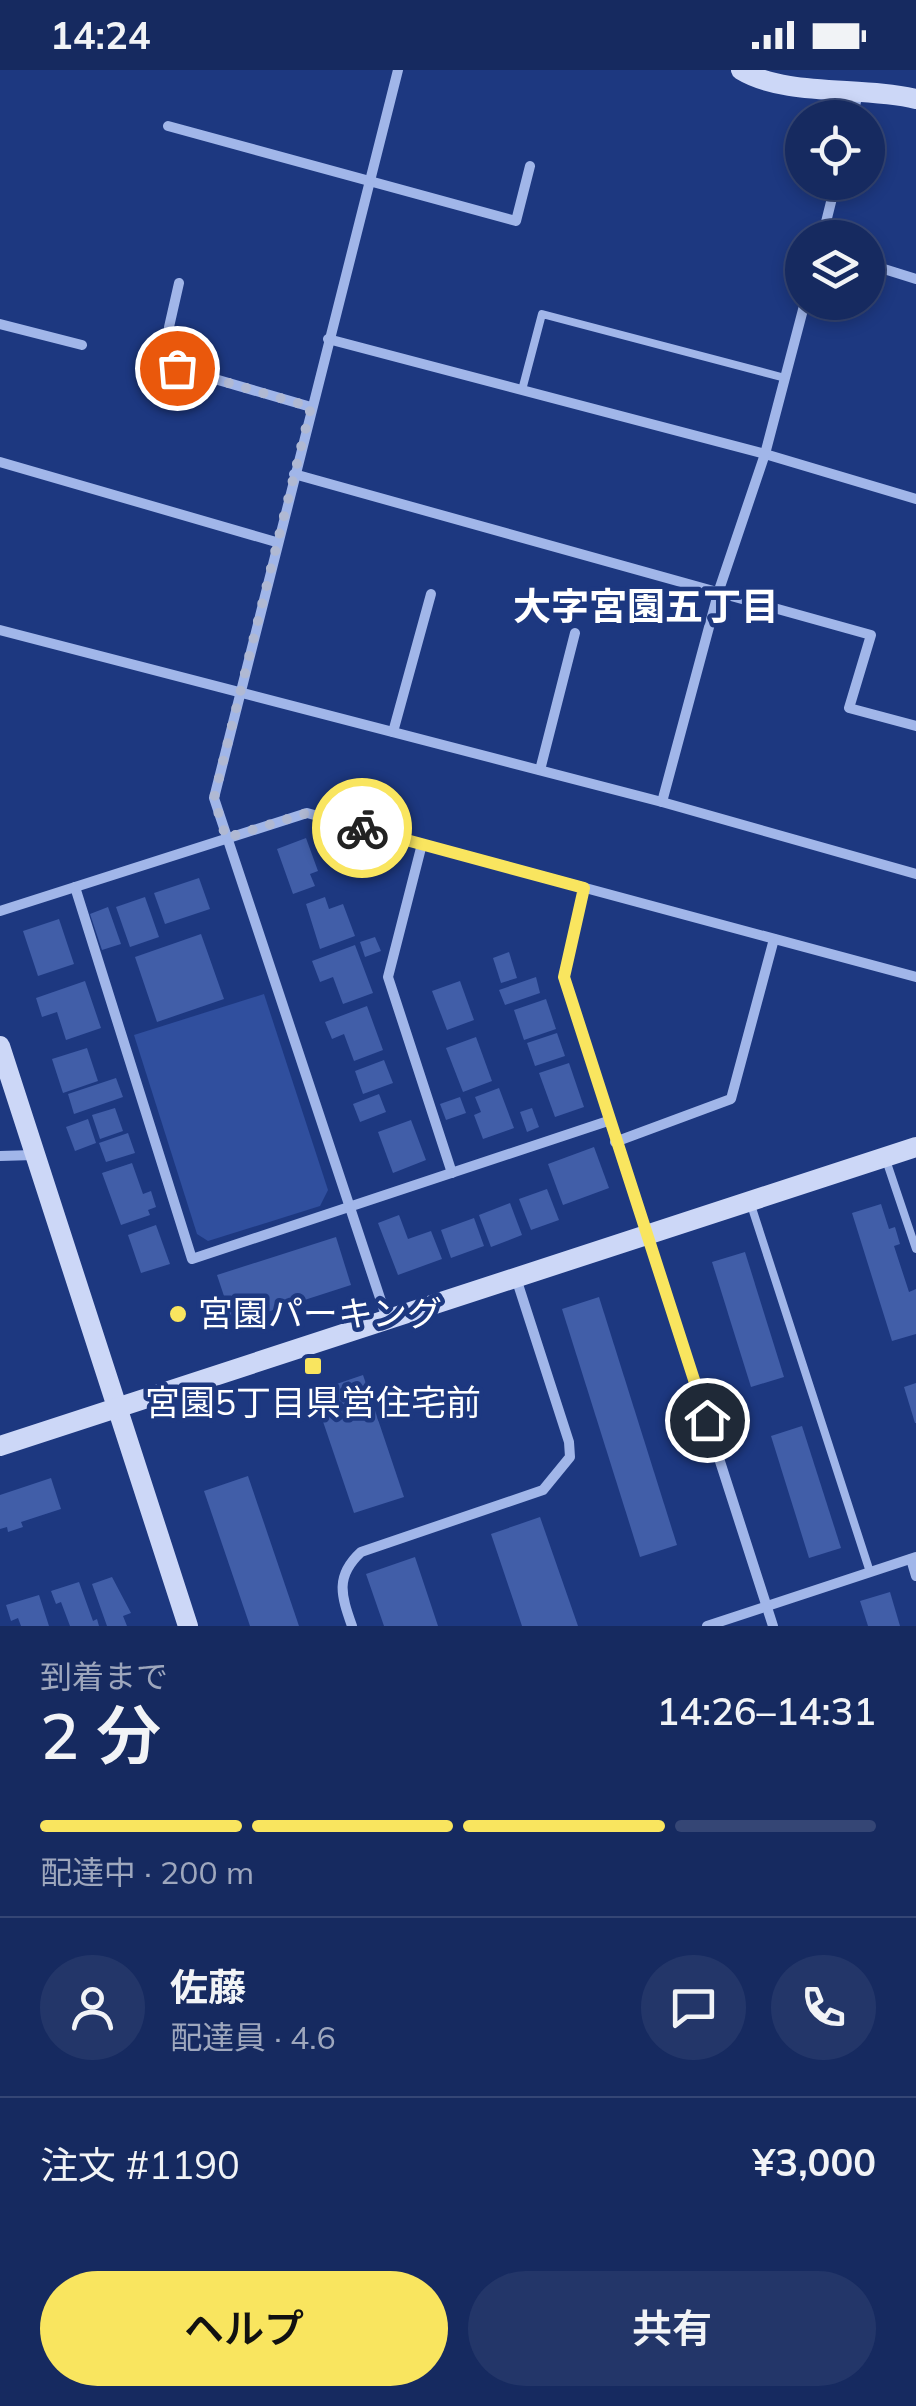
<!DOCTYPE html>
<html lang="ja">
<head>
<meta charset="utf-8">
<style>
	:root { --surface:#162a60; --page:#233669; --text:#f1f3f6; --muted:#9ea7bd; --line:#354675; --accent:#f9e55f }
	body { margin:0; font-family:Mulish,"Noto Sans JP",sans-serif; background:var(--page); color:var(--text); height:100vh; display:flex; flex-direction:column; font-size:38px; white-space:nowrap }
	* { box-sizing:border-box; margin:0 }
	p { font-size:32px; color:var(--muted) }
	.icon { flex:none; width:55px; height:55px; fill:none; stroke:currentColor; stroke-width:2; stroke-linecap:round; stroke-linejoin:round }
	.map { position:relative; height:1556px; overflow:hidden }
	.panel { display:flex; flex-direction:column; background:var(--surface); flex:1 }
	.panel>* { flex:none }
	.tools { position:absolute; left:785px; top:30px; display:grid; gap:20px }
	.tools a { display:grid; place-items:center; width:100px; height:100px; border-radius:50%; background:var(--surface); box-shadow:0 5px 15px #0003,0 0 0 2px var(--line); font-size:50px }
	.pin { position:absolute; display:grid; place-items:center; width:85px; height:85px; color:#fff; margin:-42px; border:5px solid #fff; border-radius:50%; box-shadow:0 2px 10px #0007 }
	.courier { position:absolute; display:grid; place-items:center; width:100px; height:100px; margin:-50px; border:8px solid #f9e55f; border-radius:50%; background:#fff; color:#222; box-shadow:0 2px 12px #0007 }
	.summary em { font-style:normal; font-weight:600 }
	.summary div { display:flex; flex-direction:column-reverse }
	.summary { display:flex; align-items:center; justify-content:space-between; height:170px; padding:0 40px }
	h1 { font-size:65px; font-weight:600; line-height:75px }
	.bar { display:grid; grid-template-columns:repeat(4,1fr); gap:15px 10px; align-content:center; height:120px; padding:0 40px }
	.bar i { height:12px; border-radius:8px; background:var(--line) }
	.bar .active { background:var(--accent) }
	.bar p { grid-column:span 4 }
	.line { display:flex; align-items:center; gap:25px; padding:0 40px; border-top:2px solid var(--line) }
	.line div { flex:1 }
	.round { display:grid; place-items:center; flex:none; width:105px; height:105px; border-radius:52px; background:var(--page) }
	.button { display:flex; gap:20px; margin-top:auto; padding:20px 40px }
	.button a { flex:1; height:115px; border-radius:60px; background:var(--accent); color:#111; font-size:40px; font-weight:600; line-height:115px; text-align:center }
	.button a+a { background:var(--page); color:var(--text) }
	.status { display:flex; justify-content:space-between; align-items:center; height:70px; padding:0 50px; background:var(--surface); direction:ltr }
	.status svg { height:28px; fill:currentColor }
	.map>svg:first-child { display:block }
	.green { fill:#304f9e }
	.building { fill:#415ea8 }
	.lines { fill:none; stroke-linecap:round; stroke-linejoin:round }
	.lane { stroke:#a1b6e9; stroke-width:8 }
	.street { stroke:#a1b6e9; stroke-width:10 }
	.secondary { stroke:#ccd7f7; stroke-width:20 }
	.done { stroke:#b0b9d3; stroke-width:10; stroke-dasharray:0 18 }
	.route { stroke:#f9e55f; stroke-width:12 }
	.poi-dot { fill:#f9e55f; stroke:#1d3880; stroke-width:4 }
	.labels { text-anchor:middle; stroke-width:9; stroke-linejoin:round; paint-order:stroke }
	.poi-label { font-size:35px; fill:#fff; stroke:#1d3880; text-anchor:start }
	.neighbourhood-label { font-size:38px; font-weight:bold; fill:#fff; stroke:#1d3880 }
</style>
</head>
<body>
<div class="status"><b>14:24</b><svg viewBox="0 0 49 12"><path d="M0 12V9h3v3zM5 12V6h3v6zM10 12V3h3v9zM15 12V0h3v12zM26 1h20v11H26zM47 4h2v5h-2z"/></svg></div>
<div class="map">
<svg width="916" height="1556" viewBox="0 0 916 1556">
	<rect width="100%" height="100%" fill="#1d3880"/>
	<!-- green -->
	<path class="green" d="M 264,924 L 328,1120 L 320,1136 L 208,1171 L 197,1164 L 134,965 Z"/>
	<!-- building -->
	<g class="building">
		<path d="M 306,768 L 318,801 L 310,804 L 315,816 L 293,824 L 277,779 Z"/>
		<path d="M 199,808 L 210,839 L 165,854 L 154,823 Z"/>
		<path d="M 145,827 L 159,867 L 130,877 L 116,837 Z"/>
		<path d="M 325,827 L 329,839 L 343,834 L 355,866 L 320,879 L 306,834 Z"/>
		<path d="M 108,837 L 121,874 L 102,880 L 90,844 Z"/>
		<path d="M 59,849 L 74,894 L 38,906 L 23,861 Z"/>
		<path d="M 201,864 L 224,929 L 157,952 L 135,887 Z"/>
		<path d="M 375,867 L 381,881 L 365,887 L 360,872 Z"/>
		<path d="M 355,875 L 373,923 L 343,934 L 333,907 L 320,912 L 312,891 Z"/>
		<path d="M 509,882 L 517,908 L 501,913 L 493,888 Z"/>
		<path d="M 536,907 L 540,923 L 505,935 L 499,920 Z"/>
		<path d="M 85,911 L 101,958 L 66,970 L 57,942 L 42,947 L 36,928 Z"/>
		<path d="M 460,911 L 474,950 L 447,960 L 432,921 Z"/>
		<path d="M 546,929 L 556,959 L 524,970 L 514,940 Z"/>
		<path d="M 367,936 L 383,980 L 354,991 L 344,964 L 332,969 L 325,952 Z"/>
		<path d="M 557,963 L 565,986 L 535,996 L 527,973 Z"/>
		<path d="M 476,967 L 492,1011 L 463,1022 L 446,978 Z"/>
		<path d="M 87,978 L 98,1011 L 63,1023 L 52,989 Z"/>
		<path d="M 384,990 L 393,1013 L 363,1024 L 355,1001 Z"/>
		<path d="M 569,993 L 584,1037 L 555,1047 L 539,1003 Z"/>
		<path d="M 116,1008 L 123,1027 L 74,1044 L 68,1024 Z"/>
		<path d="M 499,1018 L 514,1058 L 483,1069 L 474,1045 L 481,1042 L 475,1027 Z"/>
		<path d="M 379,1024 L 386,1042 L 360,1052 L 353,1034 Z"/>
		<path d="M 460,1027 L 466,1043 L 446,1050 L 440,1034 Z"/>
		<path d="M 115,1038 L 123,1061 L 100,1069 L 92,1045 Z"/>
		<path d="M 532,1038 L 539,1057 L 527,1062 L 520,1042 Z"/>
		<path d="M 88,1049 L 96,1073 L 75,1081 L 66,1057 Z"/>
		<path d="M 411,1050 L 426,1090 L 393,1103 L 378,1062 Z"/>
		<path d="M 128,1063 L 135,1083 L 106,1092 L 99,1073 Z"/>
		<path d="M 594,1077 L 609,1118 L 563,1135 L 548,1094 Z"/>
		<path d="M 132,1093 L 143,1124 L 151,1121 L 156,1137 L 148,1140 L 150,1145 L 121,1155 L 102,1103 Z"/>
		<path d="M 547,1119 L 559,1150 L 531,1160 L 519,1129 Z"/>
		<path d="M 510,1133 L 522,1165 L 491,1177 L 479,1145 Z"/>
		<path d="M 881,1134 L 889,1159 L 895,1157 L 900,1174 L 894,1176 L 909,1222 L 916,1219 L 916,1264 L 892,1271 L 852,1143 Z"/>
		<path d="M 399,1145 L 408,1169 L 431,1161 L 442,1189 L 398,1205 L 378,1153 Z"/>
		<path d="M 474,1148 L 484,1176 L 451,1188 L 441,1160 Z"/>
		<path d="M 156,1155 L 170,1194 L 141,1203 L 128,1165 Z"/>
		<path d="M 336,1167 L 351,1215 L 233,1253 L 217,1205 Z"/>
		<path d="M 745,1182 L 784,1307 L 751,1317 L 712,1192 Z"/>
		<path d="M 599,1227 L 677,1475 L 640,1487 L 562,1239 Z"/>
		<path d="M 363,1305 L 404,1427 L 354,1443 L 313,1322 Z"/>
		<path d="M 916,1313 L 916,1353 L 915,1353 L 904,1317 Z"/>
		<path d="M 802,1356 L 841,1478 L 809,1488 L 771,1366 Z"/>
		<path d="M 248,1406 L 299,1556 L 250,1556 L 204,1421 Z"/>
		<path d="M 51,1408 L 61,1439 L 21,1452 L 23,1457 L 8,1462 L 7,1457 L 0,1459 L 0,1425 Z"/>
		<path d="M 540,1447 L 578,1556 L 522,1556 L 491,1464 Z"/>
		<path d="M 415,1487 L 438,1556 L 384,1556 L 366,1504 Z"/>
		<path d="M 112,1507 L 131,1543 L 123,1546 L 127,1556 L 107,1556 L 92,1514 Z"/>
		<path d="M 79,1512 L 93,1551 L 97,1549 L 99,1556 L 70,1556 L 61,1532 L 56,1534 L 51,1521 Z"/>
		<path d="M 890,1522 L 900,1556 L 868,1556 L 860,1531 Z"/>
		<path d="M 39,1525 L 49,1556 L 21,1556 L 18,1548 L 11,1551 L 6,1535 Z"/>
	</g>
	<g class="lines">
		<!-- lane -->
		<g class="lane">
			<path d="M 522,320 L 542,244 L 785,308"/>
			<path d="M 885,1087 L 916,1179"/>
			<path d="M 751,1135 L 870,1502"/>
		</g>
		<!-- street -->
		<g class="street">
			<path d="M 852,48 L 859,19"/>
			<path d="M 168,56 L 516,151 L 530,96"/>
			<path d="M 822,168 L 836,112"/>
			<path d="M 868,194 L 916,209"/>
			<path d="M 179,213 L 169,257 L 177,298 L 311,337"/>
			<path d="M 0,254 L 82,275"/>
			<path d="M 328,269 L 765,384 L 916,429"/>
			<path d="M 0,392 L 276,472"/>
			<path d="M 294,404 L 871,565 L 849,638 L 916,656"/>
			<path d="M 0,560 L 662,732 L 916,804"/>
			<path d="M 393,662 L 431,524"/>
			<path d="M 540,700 L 575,563"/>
			<path d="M 662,732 L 719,520 L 765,384 L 805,232"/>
			<path d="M 422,774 L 388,907 L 452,1103"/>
			<path d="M 75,817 L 192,1189 L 608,1051"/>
			<path d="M 584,818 L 564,907 L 773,1556"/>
			<path d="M 0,841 L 307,743 L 916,907"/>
			<path d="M 615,1072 L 731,1029 L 774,869"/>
			<path d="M 0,1086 L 34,1085"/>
			<path d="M 387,1249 L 214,728 L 398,0"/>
			<path d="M 911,1489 L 916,1506"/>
			<path d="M 352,1556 C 341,1525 335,1506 361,1482 L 543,1420 L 570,1387 L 569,1372 L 516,1208"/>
			<path d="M 707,1556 L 916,1487"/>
		</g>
		<!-- secondary -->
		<g class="secondary">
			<path d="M 741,0 C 785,27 863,16 916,29"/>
			<path d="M 0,976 L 188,1556"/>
			<path d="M 0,1376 L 916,1077"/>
		</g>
	</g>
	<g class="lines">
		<!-- done -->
		<path class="done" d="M 177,298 L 311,337 L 214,728 L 226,768 L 307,743 L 362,758"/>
		<!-- route -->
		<path class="route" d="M 362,758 L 584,818 L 564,907 L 707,1350"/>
	</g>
	<!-- markers -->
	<g class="poi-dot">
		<circle cx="178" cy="1244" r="10"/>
		<rect x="303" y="1286" width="20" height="20" rx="5"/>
	</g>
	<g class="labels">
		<!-- poi labels -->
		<g class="poi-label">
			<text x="198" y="1256">宮園パーキング</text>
			<text x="313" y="1345" text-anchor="middle">宮園5丁目県営住宅前</text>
		</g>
		<!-- neighbourhood labels -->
		<g class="neighbourhood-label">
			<text x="646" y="550">大字宮園五丁目</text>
		</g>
	</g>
</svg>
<div class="tools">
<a><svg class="icon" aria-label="locate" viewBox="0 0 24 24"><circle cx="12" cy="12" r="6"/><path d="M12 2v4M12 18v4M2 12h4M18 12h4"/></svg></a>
<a><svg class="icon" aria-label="layers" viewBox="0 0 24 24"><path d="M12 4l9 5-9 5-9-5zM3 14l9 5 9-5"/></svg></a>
</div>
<div class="pin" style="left:177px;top:298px;background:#ea580c"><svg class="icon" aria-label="bag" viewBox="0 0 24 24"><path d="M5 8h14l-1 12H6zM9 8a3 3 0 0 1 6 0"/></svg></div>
<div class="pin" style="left:707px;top:1350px;background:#1f2937"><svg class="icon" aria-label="home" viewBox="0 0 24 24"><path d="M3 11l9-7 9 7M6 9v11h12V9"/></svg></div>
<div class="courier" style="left:362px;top:758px"><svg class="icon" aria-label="bike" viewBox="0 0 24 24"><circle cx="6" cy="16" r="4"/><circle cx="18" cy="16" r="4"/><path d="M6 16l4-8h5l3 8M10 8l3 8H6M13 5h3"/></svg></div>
</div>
<section class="panel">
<div class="summary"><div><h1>2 分</h1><p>到着まで</p></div><em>14:26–14:31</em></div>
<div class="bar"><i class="active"></i><i class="active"></i><i class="active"></i><i></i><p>配達中 · 200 m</p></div>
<div class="line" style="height:180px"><a class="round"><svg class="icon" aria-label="person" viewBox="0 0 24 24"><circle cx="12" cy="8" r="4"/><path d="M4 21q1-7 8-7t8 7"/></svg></a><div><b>佐藤</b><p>配達員 · 4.6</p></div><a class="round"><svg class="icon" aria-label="chat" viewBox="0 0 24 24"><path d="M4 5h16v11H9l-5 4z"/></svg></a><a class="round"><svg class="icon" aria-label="phone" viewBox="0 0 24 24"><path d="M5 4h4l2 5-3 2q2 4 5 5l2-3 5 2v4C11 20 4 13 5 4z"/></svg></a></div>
<div class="line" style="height:130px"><div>注文 #1190</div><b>¥3,000</b></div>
<div class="button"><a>ヘルプ</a><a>共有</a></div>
</section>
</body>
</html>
